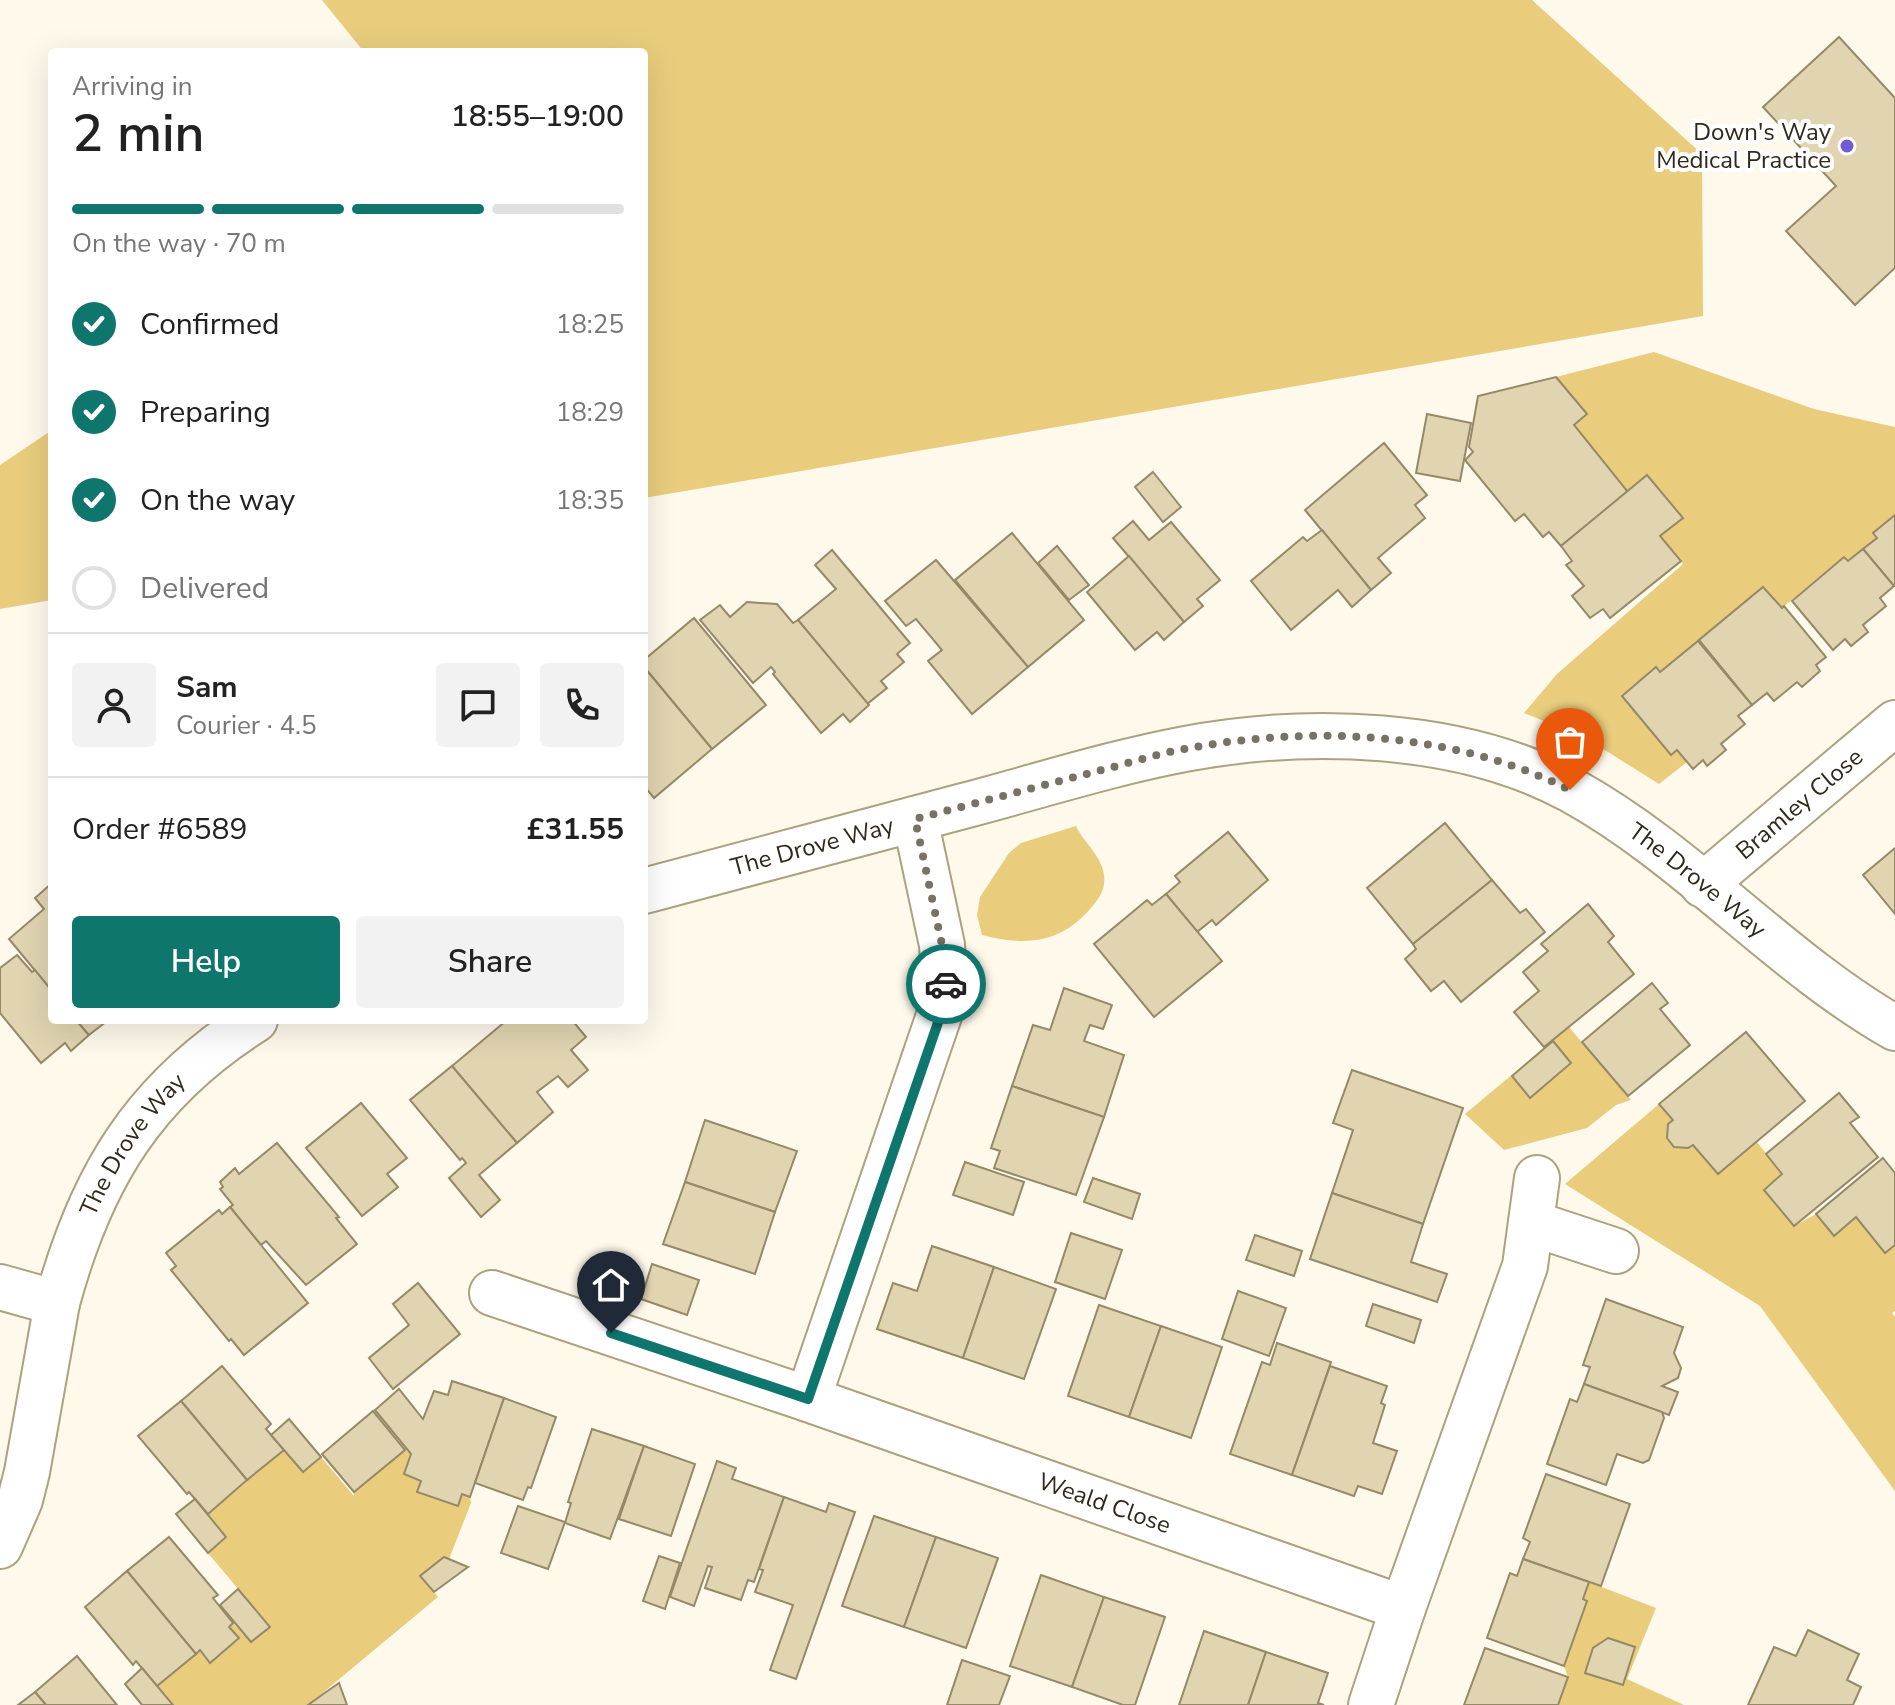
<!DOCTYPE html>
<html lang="en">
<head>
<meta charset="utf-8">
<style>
	:root { --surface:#fff; --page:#f2f2f2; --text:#222; --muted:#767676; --line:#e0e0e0; --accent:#0f766e }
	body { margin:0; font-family:"Nunito Sans",sans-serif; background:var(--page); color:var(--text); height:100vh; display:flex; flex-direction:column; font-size:30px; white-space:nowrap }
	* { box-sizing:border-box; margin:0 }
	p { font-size:26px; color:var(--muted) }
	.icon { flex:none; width:44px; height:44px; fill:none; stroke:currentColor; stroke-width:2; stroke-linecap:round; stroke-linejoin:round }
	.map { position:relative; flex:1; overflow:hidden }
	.drawer { position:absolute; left:48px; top:48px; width:600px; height:976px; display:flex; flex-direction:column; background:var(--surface); border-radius:8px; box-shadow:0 8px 32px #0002 }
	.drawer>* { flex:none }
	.pin { position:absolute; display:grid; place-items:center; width:68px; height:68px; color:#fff; margin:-82px -34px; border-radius:50% 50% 50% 0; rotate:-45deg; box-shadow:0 0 8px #0007 }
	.pin .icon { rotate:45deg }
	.courier { position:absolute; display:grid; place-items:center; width:80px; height:80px; margin:-40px; border:6px solid #0f766e; border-radius:50%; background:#fff; color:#222; box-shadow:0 2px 10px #0007 }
	.headline em { font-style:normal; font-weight:600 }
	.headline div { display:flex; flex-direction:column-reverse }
	.headline { display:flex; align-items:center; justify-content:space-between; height:136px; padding:0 24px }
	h1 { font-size:52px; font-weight:600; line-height:60px }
	.bar { display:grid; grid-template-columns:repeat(4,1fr); gap:12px 8px; align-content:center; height:96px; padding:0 24px }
	.bar i { height:10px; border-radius:6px; background:var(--line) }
	.bar .active { background:var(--accent) }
	.bar p { grid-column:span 4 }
	.line { display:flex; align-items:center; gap:20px; padding:0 24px; border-top:2px solid var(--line) }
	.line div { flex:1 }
	.round { display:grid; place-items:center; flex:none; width:84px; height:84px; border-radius:8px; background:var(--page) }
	ol { padding:0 24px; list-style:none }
	li { display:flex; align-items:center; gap:24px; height:88px }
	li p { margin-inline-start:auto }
	li .icon { padding:8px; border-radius:50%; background:var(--accent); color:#fff; stroke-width:4 }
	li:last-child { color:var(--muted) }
	li i { width:44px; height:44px; border:4px solid var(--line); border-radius:50% }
	.primary-button { display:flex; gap:16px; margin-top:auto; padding:16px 24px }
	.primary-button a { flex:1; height:92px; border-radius:8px; background:var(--accent); color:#fff; font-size:32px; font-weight:600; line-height:92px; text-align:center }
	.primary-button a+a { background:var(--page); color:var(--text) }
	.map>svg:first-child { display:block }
	.green { fill:#e9cd7d }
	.building { fill:#e1d4b1; stroke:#958967; stroke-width:2 }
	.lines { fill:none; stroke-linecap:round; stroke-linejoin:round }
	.street-casing { stroke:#ada17f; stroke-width:48 }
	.street { stroke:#fff; stroke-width:44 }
	.done { stroke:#777264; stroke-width:8; stroke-dasharray:0 14.4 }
	.route { stroke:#0f766e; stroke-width:10 }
	.poi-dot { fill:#715bd5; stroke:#fff; stroke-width:3 }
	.labels { text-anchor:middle; stroke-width:8; stroke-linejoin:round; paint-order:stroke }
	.poi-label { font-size:24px; fill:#2e291b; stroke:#fff; text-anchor:end }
	.street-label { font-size:24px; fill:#2e291b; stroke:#fff }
</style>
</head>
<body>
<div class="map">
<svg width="1895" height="1705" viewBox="0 0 1895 1705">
	<rect width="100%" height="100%" fill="#fef9eb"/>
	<!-- green -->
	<g class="green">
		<path d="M 322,0 L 1532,0 L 1702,154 L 1703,316 L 644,498 L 644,52 L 364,52 Z"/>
		<path d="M 1654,352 L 1814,409 L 1895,427 L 1895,515 L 1873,533 L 1877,538 L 1848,561 L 1844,557 L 1782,608 L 1763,587 L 1660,672 L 1656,667 L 1622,696 L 1670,755 L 1677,750 L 1687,762 L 1659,784 L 1584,737 L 1524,713 L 1557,674 L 1683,564 L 1660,536 L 1682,518 L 1648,475 L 1628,492 L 1574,425 L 1587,414 L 1556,377 Z"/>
		<path d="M 52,430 L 52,600 L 0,609 L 0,465 Z"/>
		<path d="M 1076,826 C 1084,843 1102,856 1104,875 C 1106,889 1099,899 1090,909 C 1060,944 1024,946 982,935 L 977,915 L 980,897 L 1009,853 L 1021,843 Z"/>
		<path d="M 1569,1027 L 1631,1100 L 1616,1105 L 1587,1128 L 1504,1150 L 1465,1114 Z"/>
		<path d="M 1659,1104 L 1673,1120 L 1668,1124 L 1667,1138 L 1674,1147 L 1688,1148 L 1693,1145 L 1718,1174 L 1757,1142 L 1782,1174 L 1764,1190 L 1794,1226 L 1816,1214 L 1834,1235 L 1856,1217 L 1885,1253 L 1895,1245 L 1895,1311 L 1892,1313 L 1895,1317 L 1895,1491 L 1760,1306 L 1565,1184 Z"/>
		<path d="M 284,1450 L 303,1472 L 321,1457 L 354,1496 L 354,1492 L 405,1450 C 419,1458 422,1479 418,1492 L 458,1506 L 462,1494 L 470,1497 L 471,1503 L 449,1559 L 421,1576 L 438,1597 L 308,1705 L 173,1705 L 157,1686 L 200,1650 L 210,1662 L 238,1638 L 229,1627 L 233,1623 L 251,1642 L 270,1627 L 208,1553 L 226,1537 L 208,1514 Z"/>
		<path d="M 1589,1582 L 1656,1608 L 1627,1679 L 1684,1705 L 1558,1705 L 1568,1677 L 1564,1666 L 1587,1601 L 1583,1599 Z"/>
	</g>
	<!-- building -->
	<g class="building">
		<path d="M 1839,37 L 1895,98 L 1895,268 L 1855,305 L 1786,231 L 1836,186 L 1763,107 Z"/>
		<path d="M 1556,377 L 1587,414 L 1574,425 L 1628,492 L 1561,546 L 1549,532 L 1543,537 L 1524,514 L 1515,521 L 1465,460 L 1473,452 L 1469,447 L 1478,396 Z"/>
		<path d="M 1427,414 L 1471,423 L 1460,481 L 1416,473 Z"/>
		<path d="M 1384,443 L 1427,495 L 1415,505 L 1425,518 L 1378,558 L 1391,573 L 1371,590 L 1305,510 Z"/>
		<path d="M 1153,472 L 1181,507 L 1163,522 L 1135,487 Z"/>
		<path d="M 1647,475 L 1683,518 L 1660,536 L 1681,561 L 1610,618 L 1603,609 L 1590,618 L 1572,596 L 1584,586 L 1566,565 L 1572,561 L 1561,546 Z"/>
		<path d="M 1895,515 L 1895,586 L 1894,586 L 1863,549 L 1877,538 L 1873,533 Z"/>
		<path d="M 1133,521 L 1149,540 L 1171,522 L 1220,580 L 1197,599 L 1203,606 L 1184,622 L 1113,538 Z"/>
		<path d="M 1322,530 L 1371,590 L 1352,607 L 1338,590 L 1291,630 L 1251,581 L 1303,537 L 1307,541 Z"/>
		<path d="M 1012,533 L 1084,620 L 1028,667 L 955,580 Z"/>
		<path d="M 1057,546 L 1089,585 L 1069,600 L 1038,563 Z"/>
		<path d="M 1863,549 L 1894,586 L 1880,598 L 1886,606 L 1863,625 L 1868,632 L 1851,646 L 1845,639 L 1833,650 L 1792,601 L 1844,557 L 1848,561 Z"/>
		<path d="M 832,550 L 910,643 L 897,654 L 904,662 L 881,681 L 887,688 L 867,704 L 798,620 L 836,589 L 815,565 Z"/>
		<path d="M 1129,556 L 1184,622 L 1164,640 L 1157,632 L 1135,650 L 1087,592 Z"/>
		<path d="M 936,560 L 1028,667 L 972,714 L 928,661 L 942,650 L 916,619 L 906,626 L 885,601 Z"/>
		<path d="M 1763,587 L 1782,608 L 1784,606 L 1826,657 L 1816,665 L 1820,671 L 1802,687 L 1797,682 L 1774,701 L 1767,693 L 1752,705 L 1699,640 Z"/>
		<path d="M 747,602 L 777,604 L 793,623 L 798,620 L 869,705 L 850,722 L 843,714 L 821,733 L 773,674 L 775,672 L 771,667 L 753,683 L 700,620 L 720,605 L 730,617 Z"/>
		<path d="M 694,618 L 766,705 L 712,749 L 644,667 L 644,660 Z"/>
		<path d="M 1698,641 L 1752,705 L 1738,716 L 1745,724 L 1721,744 L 1726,750 L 1707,766 L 1703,760 L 1693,769 L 1677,750 L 1671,755 L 1622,696 L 1656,667 L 1660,672 Z"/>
		<path d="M 644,667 L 712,749 L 654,798 L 644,786 Z"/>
		<path d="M 1445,823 L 1492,880 L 1413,944 L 1367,888 Z"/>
		<path d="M 1228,832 L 1268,880 L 1216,925 L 1212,920 L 1197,932 L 1166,894 L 1180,882 L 1175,876 Z"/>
		<path d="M 1895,848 L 1895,914 L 1863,875 Z"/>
		<path d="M 1492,880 L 1520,913 L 1526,909 L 1545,932 L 1461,1002 L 1444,981 L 1431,991 L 1405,959 L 1416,949 L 1413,944 Z"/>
		<path d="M 52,883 L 52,991 L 9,939 L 44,909 L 35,898 Z"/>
		<path d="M 1166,894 L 1222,961 L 1154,1017 L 1094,944 L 1147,900 L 1152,905 Z"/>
		<path d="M 1588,904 L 1614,936 L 1608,942 L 1634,974 L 1544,1047 L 1514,1012 L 1539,991 L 1523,972 L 1548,951 L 1541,944 Z"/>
		<path d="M 17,955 L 32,972 L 35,970 L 52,991 L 52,1020 L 76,1020 L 89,1035 L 71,1051 L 65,1043 L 41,1063 L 0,1013 L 0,968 Z"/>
		<path d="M 1652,983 L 1668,1003 L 1660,1009 L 1690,1045 L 1628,1096 L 1582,1042 Z"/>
		<path d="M 1064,988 L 1112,1005 L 1103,1029 L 1090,1025 L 1084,1041 L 1124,1055 L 1104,1117 L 1012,1086 L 1033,1025 L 1050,1030 Z"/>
		<path d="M 76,1020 L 107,1020 L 107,1021 L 89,1035 Z"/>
		<path d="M 507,1020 L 572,1020 L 586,1037 L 571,1050 L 588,1070 L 568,1087 L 558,1076 L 537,1092 L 553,1112 L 517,1143 L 452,1066 Z"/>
		<path d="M 1746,1032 L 1805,1101 L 1718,1174 L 1693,1145 L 1688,1148 L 1674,1147 L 1667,1138 L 1668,1124 L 1673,1120 L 1659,1104 Z"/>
		<path d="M 1553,1041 L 1571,1063 L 1530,1098 L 1512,1076 Z"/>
		<path d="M 452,1066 L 517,1143 L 479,1175 L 500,1200 L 481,1217 L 449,1178 L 466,1163 L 462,1158 L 460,1160 L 410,1100 Z"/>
		<path d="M 1352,1070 L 1463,1108 L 1423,1224 L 1332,1193 L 1353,1130 L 1333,1123 Z"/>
		<path d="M 1012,1086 L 1104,1117 L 1076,1195 L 994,1168 L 1000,1151 L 991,1148 Z"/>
		<path d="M 1839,1093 L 1859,1117 L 1850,1123 L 1878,1157 L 1794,1226 L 1764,1190 L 1782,1174 L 1766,1154 Z"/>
		<path d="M 361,1103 L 407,1158 L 387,1174 L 398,1187 L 362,1216 L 306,1148 Z"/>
		<path d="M 705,1120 L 797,1151 L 775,1212 L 685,1182 Z"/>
		<path d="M 277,1143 L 339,1217 L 336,1218 L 357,1244 L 306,1285 L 266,1241 L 261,1245 L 230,1207 L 233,1205 L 220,1189 L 223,1187 L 220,1182 L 235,1168 L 239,1174 Z"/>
		<path d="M 1883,1158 L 1895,1173 L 1895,1245 L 1885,1253 L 1856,1217 L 1834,1236 L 1816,1214 Z"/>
		<path d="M 965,1162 L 1024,1182 L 1013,1215 L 953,1195 Z"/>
		<path d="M 1093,1178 L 1140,1194 L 1132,1219 L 1084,1202 Z"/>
		<path d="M 685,1182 L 775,1212 L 755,1274 L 663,1244 Z"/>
		<path d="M 1332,1193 L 1423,1224 L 1411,1262 L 1447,1274 L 1437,1302 L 1310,1259 Z"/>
		<path d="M 230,1207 L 308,1303 L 244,1355 L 231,1339 L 229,1341 L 171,1270 L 176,1266 L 166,1253 L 219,1210 L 222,1214 Z"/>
		<path d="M 1071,1233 L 1122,1250 L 1105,1299 L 1055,1282 Z"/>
		<path d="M 1255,1235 L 1302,1251 L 1294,1276 L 1246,1260 Z"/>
		<path d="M 932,1246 L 994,1267 L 963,1358 L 877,1329 L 893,1283 L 917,1291 Z"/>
		<path d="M 652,1264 L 699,1280 L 687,1315 L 641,1299 Z"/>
		<path d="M 994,1267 L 1056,1289 L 1024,1379 L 963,1358 Z"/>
		<path d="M 418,1283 L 460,1334 L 393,1389 L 369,1358 L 409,1325 L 393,1304 Z"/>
		<path d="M 1238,1291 L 1286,1308 L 1269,1356 L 1222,1339 Z"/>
		<path d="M 1606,1299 L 1683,1327 L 1674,1353 L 1681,1368 L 1678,1378 L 1662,1386 L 1678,1392 L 1669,1415 L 1584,1384 L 1590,1367 L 1583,1365 Z"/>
		<path d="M 1373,1304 L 1421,1320 L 1414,1343 L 1366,1326 Z"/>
		<path d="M 1099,1305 L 1161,1326 L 1129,1417 L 1068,1396 Z"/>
		<path d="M 1161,1326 L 1222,1347 L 1191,1438 L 1129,1417 Z"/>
		<path d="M 1277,1343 L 1331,1362 L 1292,1475 L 1230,1454 L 1262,1362 L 1270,1365 Z"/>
		<path d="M 222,1366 L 271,1424 L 266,1429 L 284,1450 L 247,1480 L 181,1401 Z"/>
		<path d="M 1330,1366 L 1387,1386 L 1381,1403 L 1385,1405 L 1373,1443 L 1397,1451 L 1382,1494 L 1358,1486 L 1354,1496 L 1292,1475 Z"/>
		<path d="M 452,1381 L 504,1398 L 470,1497 L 462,1494 L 458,1506 L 417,1492 L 421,1481 L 404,1474 L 411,1454 L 375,1410 L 399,1389 L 423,1419 L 434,1391 L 448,1395 Z"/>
		<path d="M 1584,1384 L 1662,1412 L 1664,1418 L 1649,1460 L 1643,1463 L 1617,1454 L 1606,1485 L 1547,1464 L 1570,1399 L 1577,1402 Z"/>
		<path d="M 504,1398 L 556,1417 L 531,1488 L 528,1487 L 523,1500 L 475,1483 Z"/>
		<path d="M 181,1401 L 247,1480 L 208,1514 L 189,1492 L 187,1494 L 138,1436 Z"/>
		<path d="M 373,1411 L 405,1450 L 354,1492 L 322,1454 Z"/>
		<path d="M 289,1419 L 321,1457 L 303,1472 L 271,1435 Z"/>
		<path d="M 592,1429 L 644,1446 L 610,1539 L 565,1523 L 571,1503 L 568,1502 Z"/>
		<path d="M 644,1446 L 695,1464 L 671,1536 L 619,1519 Z"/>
		<path d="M 717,1461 L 736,1468 L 732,1479 L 784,1497 L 754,1582 L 748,1580 L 741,1600 L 705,1588 L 712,1567 L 708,1566 L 694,1606 L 670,1597 Z"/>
		<path d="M 1546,1474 L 1630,1504 L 1601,1586 L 1523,1559 L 1530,1542 L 1523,1538 Z"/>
		<path d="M 784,1497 L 826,1512 L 829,1503 L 855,1512 L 796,1679 L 770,1670 L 793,1605 L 755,1592 L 763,1570 L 759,1569 Z"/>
		<path d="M 195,1499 L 226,1537 L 208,1553 L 176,1514 Z"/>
		<path d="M 518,1506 L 565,1522 L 548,1569 L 501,1553 Z"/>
		<path d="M 874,1516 L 936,1537 L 904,1627 L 842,1606 Z"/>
		<path d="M 169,1537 L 218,1595 L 213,1598 L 233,1623 L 229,1627 L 239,1638 L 210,1663 L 200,1650 L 196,1654 L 127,1571 Z"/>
		<path d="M 936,1537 L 998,1558 L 966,1648 L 904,1627 Z"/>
		<path d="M 659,1556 L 680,1563 L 665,1609 L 643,1601 Z"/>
		<path d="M 444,1557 L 468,1567 L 434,1592 L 420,1576 Z"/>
		<path d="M 1523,1559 L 1589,1582 L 1583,1599 L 1587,1601 L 1564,1666 L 1487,1638 L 1510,1573 L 1517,1576 Z"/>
		<path d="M 127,1571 L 196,1654 L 157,1686 L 136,1661 L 133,1665 L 85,1607 Z"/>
		<path d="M 1041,1575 L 1104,1597 L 1072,1687 L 1010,1666 Z"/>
		<path d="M 238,1589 L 270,1627 L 251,1642 L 220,1605 Z"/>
		<path d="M 1104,1597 L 1165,1617 L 1135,1705 L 1123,1705 L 1072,1687 Z"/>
		<path d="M 1808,1630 L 1859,1654 L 1847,1680 L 1861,1687 L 1853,1705 L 1748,1705 L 1774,1647 L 1796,1656 Z"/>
		<path d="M 1204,1631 L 1266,1652 L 1248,1705 L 1179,1705 Z"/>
		<path d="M 1608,1638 L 1635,1647 L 1623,1685 L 1585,1673 L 1593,1648 Z"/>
		<path d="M 1485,1648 L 1568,1677 L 1558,1705 L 1464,1705 Z"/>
		<path d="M 1266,1652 L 1328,1673 L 1318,1703 L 1324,1705 L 1248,1705 Z"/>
		<path d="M 77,1656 L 117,1705 L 46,1705 L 35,1692 Z"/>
		<path d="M 962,1660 L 1010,1676 L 999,1705 L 947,1705 Z"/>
		<path d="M 142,1668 L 173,1705 L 142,1705 L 125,1684 Z"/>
		<path d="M 339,1683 L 347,1705 L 308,1705 L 326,1692 Z"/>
		<path d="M 35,1692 L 46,1705 L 18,1705 Z"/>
	</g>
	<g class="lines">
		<defs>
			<g id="street">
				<path id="s1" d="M 915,819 L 942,945 L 945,998 L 808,1399 L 1403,1608"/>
				<path id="s2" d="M 1703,885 L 1895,723"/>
				<path id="s3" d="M 644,891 C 752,862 859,834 967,805 C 1039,786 1111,763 1185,749 C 1307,726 1460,730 1571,790 C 1689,855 1778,961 1895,1028"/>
				<path d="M 1531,1223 L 1616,1251"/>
				<path d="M 0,1287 L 57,1303"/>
				<path d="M 492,1293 L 808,1399"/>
				<path id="s4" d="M 0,1546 L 20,1500 L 27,1472 L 57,1303 C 91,1177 144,1090 255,1020"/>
				<path d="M 1371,1705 L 1403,1608 L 1525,1266 L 1537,1178"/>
			</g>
		</defs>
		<!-- street casing -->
		<use href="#street" class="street-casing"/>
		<!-- street -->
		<use href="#street" class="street"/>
	</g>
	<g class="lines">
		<!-- done -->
		<path class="done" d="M 946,984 L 942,945 L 915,819 C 977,803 1040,786 1102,770 C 1129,763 1157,754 1184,749 C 1311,725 1453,731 1570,790"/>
		<!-- route -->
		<path class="route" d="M 611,1333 L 808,1399 L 942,1011 L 946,984"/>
	</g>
	<!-- markers -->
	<circle class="poi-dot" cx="1847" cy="146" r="8"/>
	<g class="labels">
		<!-- poi labels -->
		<g class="poi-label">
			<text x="1831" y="140">Down's Way<tspan x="1831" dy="28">Medical Practice</tspan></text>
		</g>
		<!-- street labels -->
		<g class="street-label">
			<text dy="8" stroke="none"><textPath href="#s2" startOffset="126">Bramley Close</textPath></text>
			<text dy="8" stroke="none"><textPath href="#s3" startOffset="174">The Drove Way</textPath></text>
			<text dy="8" stroke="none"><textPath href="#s3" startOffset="1110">The Drove Way</textPath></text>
			<text dy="8" stroke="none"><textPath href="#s4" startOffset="428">The Drove Way</textPath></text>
			<text dy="8" stroke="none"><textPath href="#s1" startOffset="920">Weald Close</textPath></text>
		</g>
	</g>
</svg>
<div class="pin" style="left:1570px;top:790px;background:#ea580c"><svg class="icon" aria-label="bag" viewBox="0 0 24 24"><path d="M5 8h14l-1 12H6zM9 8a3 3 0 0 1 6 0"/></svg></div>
<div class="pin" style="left:611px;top:1333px;background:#1f2937"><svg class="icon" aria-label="home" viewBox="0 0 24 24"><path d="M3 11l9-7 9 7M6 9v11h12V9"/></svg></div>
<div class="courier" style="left:946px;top:984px"><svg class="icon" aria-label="car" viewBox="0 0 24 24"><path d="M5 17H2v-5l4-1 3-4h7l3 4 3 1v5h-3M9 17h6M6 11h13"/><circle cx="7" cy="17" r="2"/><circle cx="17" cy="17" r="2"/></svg></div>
<section class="drawer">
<div class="headline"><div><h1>2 min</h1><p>Arriving in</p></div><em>18:55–19:00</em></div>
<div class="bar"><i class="active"></i><i class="active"></i><i class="active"></i><i></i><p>On the way · 70 m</p></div>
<ol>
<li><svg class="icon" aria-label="check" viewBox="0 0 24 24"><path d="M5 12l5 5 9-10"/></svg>Confirmed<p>18:25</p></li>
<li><svg class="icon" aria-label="check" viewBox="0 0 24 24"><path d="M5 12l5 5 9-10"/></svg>Preparing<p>18:29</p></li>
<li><svg class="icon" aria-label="check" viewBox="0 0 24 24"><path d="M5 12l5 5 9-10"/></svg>On the way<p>18:35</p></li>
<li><i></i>Delivered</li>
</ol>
<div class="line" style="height:144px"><a class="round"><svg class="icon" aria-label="person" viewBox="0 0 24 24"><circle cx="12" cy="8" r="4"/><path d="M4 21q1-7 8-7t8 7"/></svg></a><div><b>Sam</b><p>Courier · 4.5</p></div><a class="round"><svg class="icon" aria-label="chat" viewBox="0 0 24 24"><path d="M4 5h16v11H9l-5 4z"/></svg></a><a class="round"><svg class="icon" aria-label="phone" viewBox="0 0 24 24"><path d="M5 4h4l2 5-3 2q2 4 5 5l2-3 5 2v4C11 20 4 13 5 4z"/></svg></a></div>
<div class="line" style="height:104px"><div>Order #6589</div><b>£31.55</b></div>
<div class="primary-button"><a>Help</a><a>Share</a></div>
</section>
</div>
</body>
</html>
